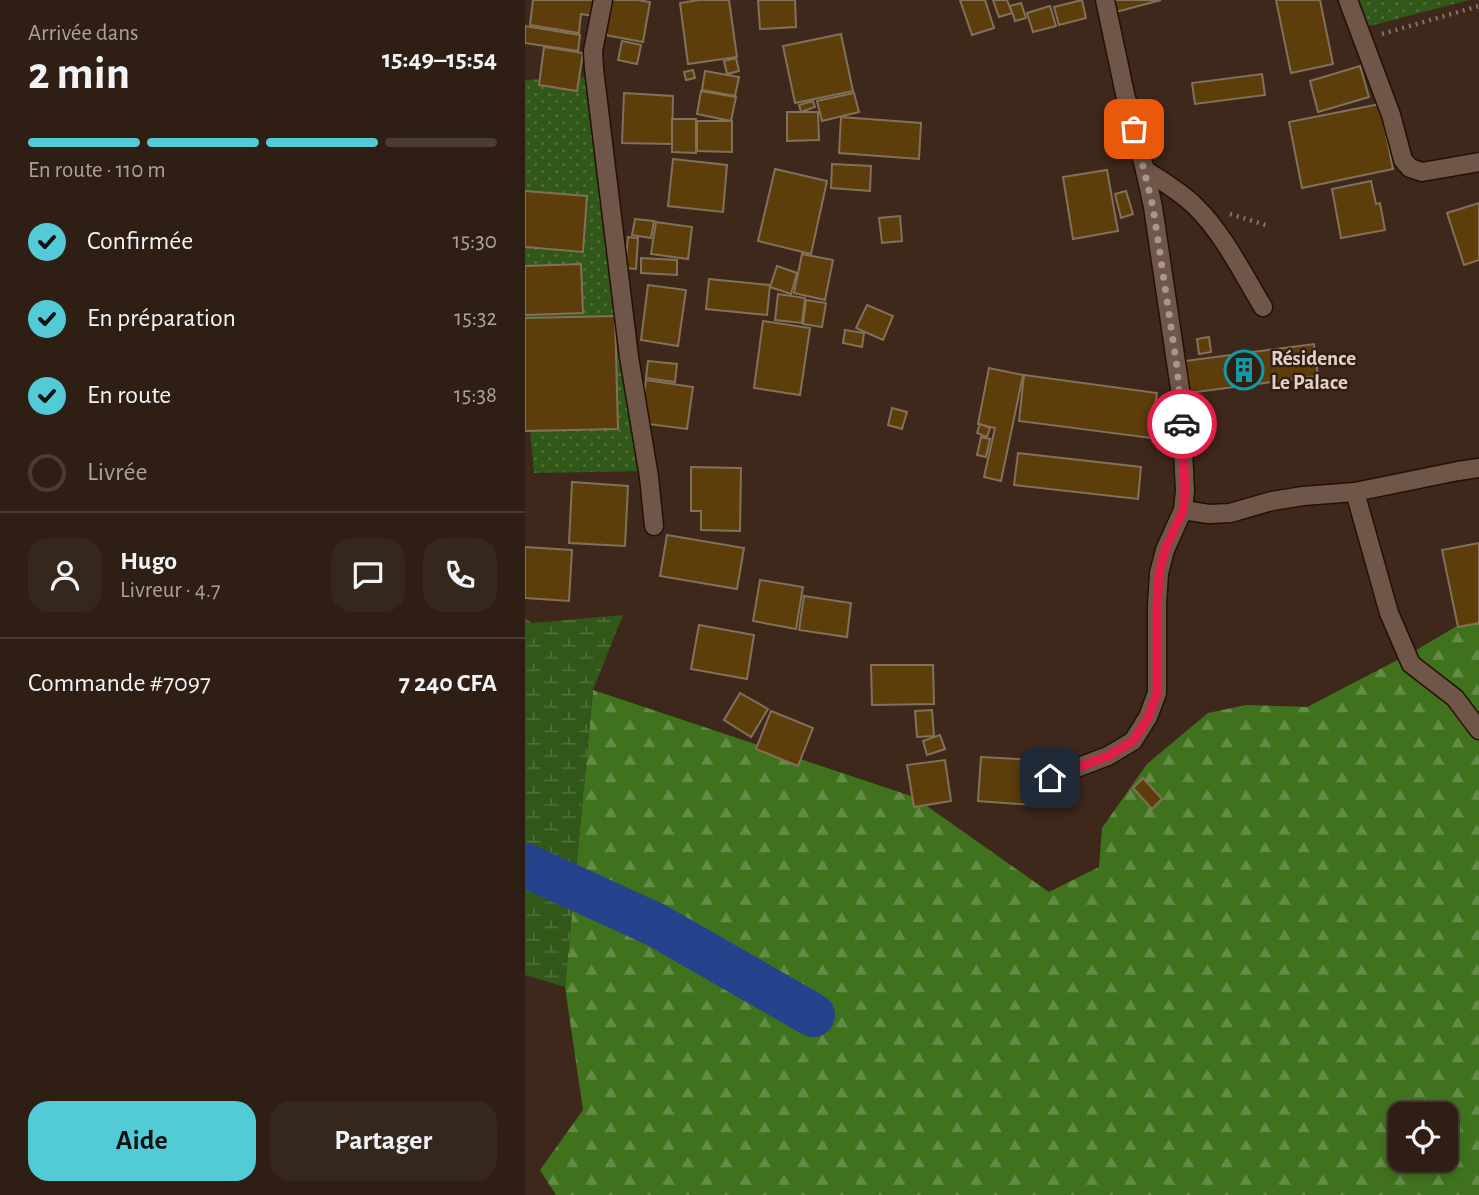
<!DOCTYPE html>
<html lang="fr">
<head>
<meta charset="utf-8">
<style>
	:root { --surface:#2e1e14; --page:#36271d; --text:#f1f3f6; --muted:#a7a2a0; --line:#493c34; --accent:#52cbd7 }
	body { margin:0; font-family:"Alegreya Sans",sans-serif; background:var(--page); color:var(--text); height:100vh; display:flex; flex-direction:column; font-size:26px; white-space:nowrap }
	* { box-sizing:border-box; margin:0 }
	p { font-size:23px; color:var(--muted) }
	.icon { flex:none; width:38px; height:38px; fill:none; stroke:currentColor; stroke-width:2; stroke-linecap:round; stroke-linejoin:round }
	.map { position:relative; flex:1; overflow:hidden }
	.drawer { display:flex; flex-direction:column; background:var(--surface); width:525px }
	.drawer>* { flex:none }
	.buttons { position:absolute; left:863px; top:1102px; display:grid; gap:14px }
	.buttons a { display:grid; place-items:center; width:70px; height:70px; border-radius:14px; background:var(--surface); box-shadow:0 4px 10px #0003,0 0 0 2px var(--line); font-size:35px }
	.pin { position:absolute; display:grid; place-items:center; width:60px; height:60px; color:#fff; margin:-30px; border-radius:14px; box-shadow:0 4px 10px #0006 }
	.courier { position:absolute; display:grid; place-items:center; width:70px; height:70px; margin:-35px; border:5px solid #e11d48; border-radius:50%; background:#fff; color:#222; box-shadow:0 2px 9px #0007 }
	.summary em { font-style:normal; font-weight:700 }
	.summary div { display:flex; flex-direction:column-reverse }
	.summary { display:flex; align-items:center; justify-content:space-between; height:119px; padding:0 28px }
	h1 { font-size:46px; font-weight:700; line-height:52px }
	.bar { display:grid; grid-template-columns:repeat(4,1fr); gap:10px 7px; align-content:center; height:84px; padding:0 28px }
	.bar i { height:9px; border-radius:5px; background:var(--line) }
	.bar .selected { background:var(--accent) }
	.bar p { grid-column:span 4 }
	.line { display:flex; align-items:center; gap:18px; padding:0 28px; border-top:2px solid var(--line) }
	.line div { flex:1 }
	.round { display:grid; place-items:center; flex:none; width:74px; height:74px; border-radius:21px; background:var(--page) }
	ol { padding:0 28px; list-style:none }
	li { display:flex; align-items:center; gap:21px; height:77px }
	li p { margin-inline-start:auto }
	li .icon { padding:7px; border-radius:50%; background:var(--accent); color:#111; stroke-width:4 }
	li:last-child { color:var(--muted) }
	li i { width:38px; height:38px; border:4px solid var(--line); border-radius:50% }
	.cta { display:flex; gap:14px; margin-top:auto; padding:14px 28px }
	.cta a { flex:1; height:80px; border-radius:21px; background:var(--accent); color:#111; font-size:28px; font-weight:700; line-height:80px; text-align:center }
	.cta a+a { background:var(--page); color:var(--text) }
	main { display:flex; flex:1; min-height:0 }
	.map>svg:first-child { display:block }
	.grass { fill:url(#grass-dots) }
	.forest { fill:url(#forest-firs); fill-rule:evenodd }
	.wetland { fill:url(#wetland-marsh) }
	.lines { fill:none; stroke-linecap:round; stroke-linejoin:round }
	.river { stroke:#24438c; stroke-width:44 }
	.building { fill:#5d3e0b; stroke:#82715a; stroke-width:2 }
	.minor-casing { stroke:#241005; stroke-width:21 }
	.path { stroke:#857267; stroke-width:4.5; stroke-dasharray:2 5; stroke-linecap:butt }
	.minor { stroke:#6f5648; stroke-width:18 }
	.done { stroke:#a8968d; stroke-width:7; stroke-dasharray:0 12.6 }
	.route { stroke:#e11d48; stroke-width:9 }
	.labels { text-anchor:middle; stroke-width:5; stroke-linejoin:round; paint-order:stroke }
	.poi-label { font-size:21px; font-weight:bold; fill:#e1d2ca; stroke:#331e12; text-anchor:start }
</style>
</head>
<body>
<main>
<section class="drawer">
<div class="summary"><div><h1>2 min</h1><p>Arrivée dans</p></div><em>15:49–15:54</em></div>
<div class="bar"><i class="selected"></i><i class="selected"></i><i class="selected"></i><i></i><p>En route · 110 m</p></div>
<ol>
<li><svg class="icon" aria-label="check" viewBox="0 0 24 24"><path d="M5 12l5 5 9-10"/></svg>Confirmée<p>15:30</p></li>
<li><svg class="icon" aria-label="check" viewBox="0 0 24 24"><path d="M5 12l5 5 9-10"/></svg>En préparation<p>15:32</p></li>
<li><svg class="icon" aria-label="check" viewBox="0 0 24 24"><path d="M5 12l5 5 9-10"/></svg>En route<p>15:38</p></li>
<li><i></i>Livrée</li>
</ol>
<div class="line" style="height:126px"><a class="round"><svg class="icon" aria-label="person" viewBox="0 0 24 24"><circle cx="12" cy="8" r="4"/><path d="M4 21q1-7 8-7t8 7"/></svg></a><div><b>Hugo</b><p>Livreur · 4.7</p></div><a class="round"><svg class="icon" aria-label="chat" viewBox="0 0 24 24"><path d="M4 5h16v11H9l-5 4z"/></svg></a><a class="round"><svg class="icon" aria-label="phone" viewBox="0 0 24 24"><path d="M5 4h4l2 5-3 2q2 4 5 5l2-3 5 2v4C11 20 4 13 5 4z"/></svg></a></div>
<div class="line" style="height:91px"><div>Commande #7097</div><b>7 240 CFA</b></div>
<div class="cta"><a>Aide</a><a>Partager</a></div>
</section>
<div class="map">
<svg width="954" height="1195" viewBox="0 0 954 1195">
	<defs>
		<pattern id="grass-dots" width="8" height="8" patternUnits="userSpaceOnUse" patternTransform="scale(1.75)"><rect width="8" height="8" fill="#315719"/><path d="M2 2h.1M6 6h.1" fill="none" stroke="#4f6e39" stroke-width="1.8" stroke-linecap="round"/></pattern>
		<pattern id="forest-firs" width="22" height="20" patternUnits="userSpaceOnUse" patternTransform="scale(1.75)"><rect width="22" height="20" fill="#40721d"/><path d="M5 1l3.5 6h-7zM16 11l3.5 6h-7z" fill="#648c47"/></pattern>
		<pattern id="wetland-marsh" width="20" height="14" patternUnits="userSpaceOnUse" patternTransform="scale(1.75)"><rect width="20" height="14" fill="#315719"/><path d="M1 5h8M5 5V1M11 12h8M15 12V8" fill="none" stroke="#4f6e39"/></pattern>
	</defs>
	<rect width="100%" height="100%" fill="#3e281b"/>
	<!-- grass -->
	<g class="grass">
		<path d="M 831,0 L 944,0 L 841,27 Z"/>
		<path d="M 70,76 L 121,471 L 9,473 L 0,380 L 0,80 Z"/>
	</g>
	<!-- forest -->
	<path class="forest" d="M 954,623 L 954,1195 L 31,1195 L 15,1170 L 58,1110 L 40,987 L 68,690 L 389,797 L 524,892 L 574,867 L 577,828 L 622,764 L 683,713 L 721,705 L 782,707 L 888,652 L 932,626 ZM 875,1115 L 920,1115 L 920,1160 L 875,1160 Z"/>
	<!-- wetland -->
	<path class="wetland" d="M 98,615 L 68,690 L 40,987 L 0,975 L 0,618 L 7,623 Z"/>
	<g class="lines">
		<!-- river -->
		<path class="river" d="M 0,865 L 131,925 L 288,1015"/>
	</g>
	<!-- building -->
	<g class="building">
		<path d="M 8,0 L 70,0 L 68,16 L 56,14 L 54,33 L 5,25 Z"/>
		<path d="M 86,0 L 112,0 L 125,2 L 118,42 L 80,35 Z"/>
		<path d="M 174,0 L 204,0 L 212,57 L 163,64 L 155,3 Z"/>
		<path d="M 233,0 L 270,0 L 271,27 L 235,29 Z"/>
		<path d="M 435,0 L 460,0 L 469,28 L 447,35 Z"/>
		<path d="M 468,0 L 482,0 L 487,13 L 474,17 Z"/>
		<path d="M 557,0 L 561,18 L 534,25 L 529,7 Z"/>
		<path d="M 588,0 L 636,0 L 591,12 Z"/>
		<path d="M 751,0 L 795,0 L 808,64 L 766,73 Z"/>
		<path d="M 496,3 L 501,18 L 490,21 L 485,6 Z"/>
		<path d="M 525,6 L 531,26 L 508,32 L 502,13 Z"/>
		<path d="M 0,26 L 55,35 L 53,51 L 0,43 Z"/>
		<path d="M 316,34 L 328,91 L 270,103 L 258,46 Z"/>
		<path d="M 97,41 L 116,45 L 112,64 L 93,60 Z"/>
		<path d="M 19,47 L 58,53 L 52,91 L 14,85 Z"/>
		<path d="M 211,58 L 214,71 L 202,74 L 199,61 Z"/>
		<path d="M 835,66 L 844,97 L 793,112 L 785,81 Z"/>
		<path d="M 168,70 L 170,78 L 161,80 L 159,72 Z"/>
		<path d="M 180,71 L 214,77 L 210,96 L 177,90 Z"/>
		<path d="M 737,74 L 740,95 L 670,104 L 667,83 Z"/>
		<path d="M 176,91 L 211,97 L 206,121 L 172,114 Z"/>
		<path d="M 99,93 L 148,96 L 147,144 L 97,143 Z"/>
		<path d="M 329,93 L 334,112 L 297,121 L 292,101 Z"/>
		<path d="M 288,101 L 290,107 L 276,112 L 274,105 Z"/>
		<path d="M 855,104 L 868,169 L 777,188 L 764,122 Z"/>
		<path d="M 262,112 L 293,112 L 294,140 L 262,141 Z"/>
		<path d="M 316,117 L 396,123 L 394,159 L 314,153 Z"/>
		<path d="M 147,119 L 171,119 L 171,153 L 147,152 Z"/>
		<path d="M 172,121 L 207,121 L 207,152 L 172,151 Z"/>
		<path d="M 148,159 L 202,165 L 198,212 L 143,206 Z"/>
		<path d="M 307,164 L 346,166 L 345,191 L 306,188 Z"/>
		<path d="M 250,169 L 302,181 L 286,254 L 233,241 Z"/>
		<path d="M 582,170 L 593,231 L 548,239 L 538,177 Z"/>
		<path d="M 846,181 L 851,204 L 855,203 L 860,230 L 816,238 L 807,189 Z"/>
		<path d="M 0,191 L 62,196 L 58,252 L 0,247 Z"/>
		<path d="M 601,191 L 608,214 L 596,218 L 590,194 Z"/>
		<path d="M 954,203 L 954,260 L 939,265 L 922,213 Z"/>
		<path d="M 375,216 L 377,241 L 357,243 L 354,218 Z"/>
		<path d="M 110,219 L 129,221 L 126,238 L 107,235 Z"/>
		<path d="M 131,222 L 167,227 L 163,259 L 126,254 Z"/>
		<path d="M 103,237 L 113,238 L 111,269 L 100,268 Z"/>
		<path d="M 277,254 L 308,260 L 300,300 L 269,293 Z"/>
		<path d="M 116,258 L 152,260 L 152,275 L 116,273 Z"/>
		<path d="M 56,264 L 58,313 L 0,315 L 0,266 Z"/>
		<path d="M 252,266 L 272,273 L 266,294 L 245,287 Z"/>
		<path d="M 184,279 L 245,285 L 242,315 L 181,309 Z"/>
		<path d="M 123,285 L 161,290 L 153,346 L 116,340 Z"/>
		<path d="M 253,294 L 280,298 L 277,323 L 250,320 Z"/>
		<path d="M 281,300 L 301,303 L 297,327 L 278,324 Z"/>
		<path d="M 342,305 L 368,316 L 358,340 L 331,328 Z"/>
		<path d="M 90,316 L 93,429 L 0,431 L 0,318 Z"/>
		<path d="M 238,321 L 285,328 L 275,395 L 229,388 Z"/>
		<path d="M 320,330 L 339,333 L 337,347 L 318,343 Z"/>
		<path d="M 684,337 L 686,352 L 674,354 L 672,339 Z"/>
		<path d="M 789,344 L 793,376 L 649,395 L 645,363 Z"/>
		<path d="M 123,361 L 152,364 L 150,382 L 121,378 Z"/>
		<path d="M 464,368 L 498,375 L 476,481 L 459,477 L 470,428 L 453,424 Z"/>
		<path d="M 499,375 L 632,393 L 626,438 L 494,421 Z"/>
		<path d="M 121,380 L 168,387 L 162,429 L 115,423 Z"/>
		<path d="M 367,408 L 382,412 L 377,429 L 363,425 Z"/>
		<path d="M 455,424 L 465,428 L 462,437 L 452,433 Z"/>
		<path d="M 456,437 L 465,439 L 461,457 L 452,455 Z"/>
		<path d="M 493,453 L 616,467 L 613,499 L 489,485 Z"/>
		<path d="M 166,467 L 216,468 L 215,531 L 176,530 L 176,511 L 166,511 Z"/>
		<path d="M 47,482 L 103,486 L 100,546 L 44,543 Z"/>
		<path d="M 142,535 L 219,548 L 212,589 L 135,576 Z"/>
		<path d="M 954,543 L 954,623 L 933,627 L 917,550 Z"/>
		<path d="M 0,547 L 47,550 L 44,601 L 0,598 Z"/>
		<path d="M 235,580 L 278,587 L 271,629 L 228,621 Z"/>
		<path d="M 279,596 L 326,603 L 322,637 L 274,630 Z"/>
		<path d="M 174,625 L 229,635 L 222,679 L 166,669 Z"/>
		<path d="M 346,665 L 408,665 L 409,704 L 347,705 Z"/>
		<path d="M 215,693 L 243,709 L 226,737 L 199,720 Z"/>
		<path d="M 407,710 L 409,736 L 392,737 L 390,711 Z"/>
		<path d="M 246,711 L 288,728 L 273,766 L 231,749 Z"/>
		<path d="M 415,735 L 420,749 L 402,755 L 398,741 Z"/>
		<path d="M 456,757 L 510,760 L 508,805 L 453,801 Z"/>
		<path d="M 420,760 L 426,801 L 389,807 L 382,765 Z"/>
		<path d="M 618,778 L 637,799 L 627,809 L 608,788 Z"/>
	</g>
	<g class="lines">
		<defs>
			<g id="minor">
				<path d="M 78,0 L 68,51 L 69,69 L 104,357 L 124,477 L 129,526"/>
				<path d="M 823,0 L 866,115 L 878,160 L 885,168 L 897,172 L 954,162"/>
				<path d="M 620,170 C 637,181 656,192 670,206 C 698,233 718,274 738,307"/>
				<path d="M 830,492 L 864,613 L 886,664 L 930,698 L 954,730"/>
				<path d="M 658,510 L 684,514 L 705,513 L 747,501 L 778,496 L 830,492 L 933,471 L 954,468"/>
				<path d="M 525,778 L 583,756 L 608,741 L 623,717 L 632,693 L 632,605 L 634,573 L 640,550 L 658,510 L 660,491 L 655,389 L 628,207 L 620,170 L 600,94 L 580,0"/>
			</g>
		</defs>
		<!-- minor casing -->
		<use href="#minor" class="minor-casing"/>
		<!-- path -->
		<g class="path">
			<path d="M 857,34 L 954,6"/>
			<path d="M 705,214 L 744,226"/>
		</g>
		<!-- minor -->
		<use href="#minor" class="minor"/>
	</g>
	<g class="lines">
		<!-- done -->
		<path class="done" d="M 609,129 L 628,207 L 652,367 L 657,424"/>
		<!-- route -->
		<path class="route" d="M 525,778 L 583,756 L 608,741 L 623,718 L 632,693 L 632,606 L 634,573 L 640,550 L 658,510 L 660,491 L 657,424"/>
	</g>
	<!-- icons -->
	<defs>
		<symbol id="building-ring" viewBox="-11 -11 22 22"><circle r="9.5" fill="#331e12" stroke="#0f9aa8" stroke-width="1.5"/><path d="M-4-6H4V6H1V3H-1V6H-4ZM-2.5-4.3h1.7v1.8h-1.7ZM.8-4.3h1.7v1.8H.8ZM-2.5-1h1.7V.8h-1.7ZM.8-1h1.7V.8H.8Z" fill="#0f9aa8"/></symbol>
	</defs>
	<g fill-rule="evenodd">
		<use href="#building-ring" x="697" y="348" width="44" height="44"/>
	</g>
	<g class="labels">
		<!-- poi labels -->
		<g class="poi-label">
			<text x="746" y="365">Résidence<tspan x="746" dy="24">Le Palace</tspan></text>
		</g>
	</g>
</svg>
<div class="buttons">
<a><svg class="icon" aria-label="locate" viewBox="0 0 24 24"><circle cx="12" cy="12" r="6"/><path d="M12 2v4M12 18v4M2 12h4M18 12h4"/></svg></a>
</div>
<div class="pin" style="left:609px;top:129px;background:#ea580c"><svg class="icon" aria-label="bag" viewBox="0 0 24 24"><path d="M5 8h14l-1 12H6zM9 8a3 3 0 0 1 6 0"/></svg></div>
<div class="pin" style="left:525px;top:778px;background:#1f2937"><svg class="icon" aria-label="home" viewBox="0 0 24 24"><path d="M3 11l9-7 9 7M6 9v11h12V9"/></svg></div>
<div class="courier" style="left:657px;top:424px"><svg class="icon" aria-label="car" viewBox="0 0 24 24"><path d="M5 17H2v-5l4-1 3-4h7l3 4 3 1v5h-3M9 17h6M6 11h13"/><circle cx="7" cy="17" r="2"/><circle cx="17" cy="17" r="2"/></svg></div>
</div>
</main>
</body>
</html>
